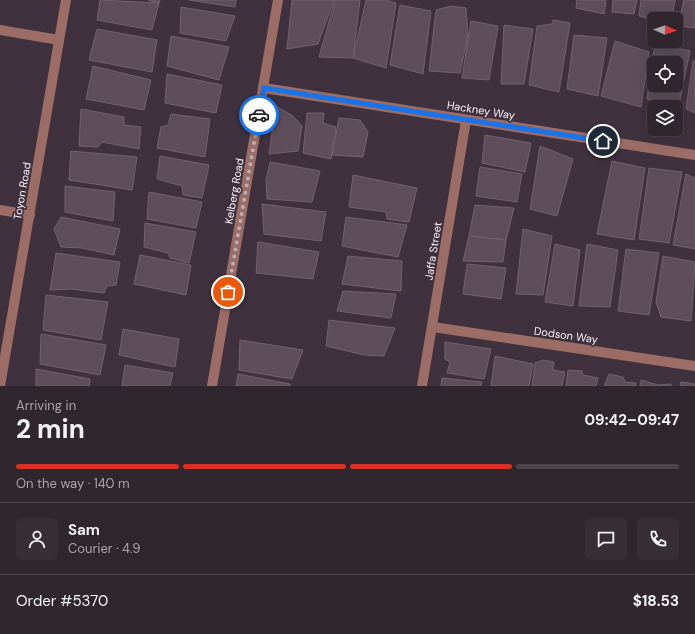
<!DOCTYPE html>
<html lang="en">
<head>
<meta charset="utf-8">
<style>
	:root { --surface:#2f262e; --page:#372e36; --text:#f1f3f6; --muted:#a7a5aa; --line:#4a434a; --accent:#d93025 }
	body { margin:0; font-family:"DM Sans",sans-serif; background:var(--page); color:var(--text); height:100vh; display:flex; flex-direction:column; font-size:15px; white-space:nowrap }
	* { box-sizing:border-box; margin:0 }
	p { font-size:13px; color:var(--muted) }
	.icon { flex:none; width:22px; height:22px; fill:none; stroke:currentColor; stroke-width:2; stroke-linecap:round; stroke-linejoin:round }
	.map { position:relative; height:386px; overflow:hidden }
	.panel { display:flex; flex-direction:column; background:var(--surface); flex:1 }
	.panel>* { flex:none }
	.needle { width:26px; rotate:92deg }
	.buttons { position:absolute; left:647px; top:12px; display:grid; gap:8px }
	.buttons a { display:grid; place-items:center; width:36px; height:36px; border-radius:6px; background:var(--surface); box-shadow:0 4px 16px #0002,0 0 0 1px var(--line); font-size:20px }
	.pin { position:absolute; display:grid; place-items:center; width:34px; height:34px; color:#fff; margin:-17px; border:2px solid #fff; border-radius:50%; box-shadow:0 1px 4px #0007 }
	.courier { position:absolute; display:grid; place-items:center; width:40px; height:40px; margin:-20px; border:3px solid #1a73e8; border-radius:50%; background:#fff; color:#222; box-shadow:0 1px 5px #0007 }
	.overview em { font-style:normal; font-weight:700 }
	.overview div { display:flex; flex-direction:column-reverse }
	.overview { display:flex; align-items:center; justify-content:space-between; height:68px; padding:0 16px }
	h1 { font-size:26px; font-weight:700; line-height:30px }
	.bar { display:grid; grid-template-columns:repeat(4,1fr); gap:6px 4px; align-content:center; height:48px; padding:0 16px }
	.bar i { height:5px; border-radius:3px; background:var(--line) }
	.bar .current { background:var(--accent) }
	.bar p { grid-column:span 4 }
	.line { display:flex; align-items:center; gap:10px; padding:0 16px; border-top:1px solid var(--line) }
	.line div { flex:1 }
	.round { display:grid; place-items:center; flex:none; width:42px; height:42px; border-radius:6px; background:var(--page) }
	.map>svg:first-child { display:block }
	.building { fill:#5d4e5a; stroke:#72626f; fill-rule:evenodd }
	.lines { fill:none; stroke-linecap:round; stroke-linejoin:round }
	.minor { stroke:#9b6d66; stroke-width:10 }
	.done { stroke:#b9aeb8; stroke-width:4; stroke-dasharray:0 7.2 }
	.route { stroke:#1a73e8; stroke-width:5 }
	.labels { text-anchor:middle; stroke-width:3.5; stroke-linejoin:round; paint-order:stroke }
	.street-label { font-size:11px; fill:#faf1f9; stroke:#3f323e }
</style>
</head>
<body>
<div class="map">
<svg width="695" height="386" viewBox="0 0 695 386">
	<rect width="100%" height="100%" fill="#3f323e"/>
	<!-- building -->
	<g class="building">
		<path d="M 100,0 L 159,3 L 152,30 L 97,20 Z"/>
		<path d="M 148,0 L 160,0 L 159,3 Z"/>
		<path d="M 189,0 L 236,0 L 235,7 Z"/>
		<path d="M 292,0 L 334,0 L 318,44 L 287,49 Z"/>
		<path d="M 335,0 L 360,0 L 353,58 L 319,57 Z"/>
		<path d="M 366,0 L 386,0 L 396,3 L 386,68 L 353,58 Z"/>
		<path d="M 577,0 L 606,0 L 604,14 L 576,8 Z"/>
		<path d="M 613,0 L 637,0 L 634,14 L 612,12 Z"/>
		<path d="M 641,0 L 675,0 L 672,19 L 654,20 L 639,16 Z"/>
		<path d="M 684,0 L 695,0 L 695,28 L 678,26 Z"/>
		<path d="M 400,5 L 431,11 L 423,74 L 390,65 Z"/>
		<path d="M 451,6 L 466,8 L 468,35 L 460,73 L 429,71 L 436,10 Z"/>
		<path d="M 181,7 L 235,16 L 226,41 L 180,33 Z"/>
		<path d="M 553,20 L 570,23 L 559,92 L 529,85 L 537,26 L 552,24 Z"/>
		<path d="M 471,21 L 498,26 L 489,80 L 462,78 Z"/>
		<path d="M 504,25 L 533,29 L 524,84 L 501,84 Z"/>
		<path d="M 97,29 L 157,40 L 152,72 L 89,60 Z"/>
		<path d="M 574,35 L 607,38 L 598,96 L 567,89 Z"/>
		<path d="M 171,36 L 229,47 L 219,80 L 167,66 Z"/>
		<path d="M 615,41 L 649,52 L 641,107 L 601,96 Z"/>
		<path d="M 655,43 L 690,51 L 679,104 L 647,99 ZM 654,63 L 676,63 L 676,85 L 654,85 Z"/>
		<path d="M 693,61 L 695,61 L 695,113 L 686,109 Z"/>
		<path d="M 93,66 L 151,80 L 144,110 L 86,99 Z"/>
		<path d="M 167,74 L 222,85 L 216,113 L 165,103 Z"/>
		<path d="M 276,106 L 293,116 L 302,126 L 298,151 L 269,154 Z"/>
		<path d="M 81,109 L 124,117 L 124,125 L 141,127 L 139,149 L 102,142 L 98,147 L 79,146 Z"/>
		<path d="M 307,113 L 324,113 L 323,123 L 336,127 L 331,159 L 303,153 Z"/>
		<path d="M 171,114 L 210,119 L 205,157 L 157,148 L 161,127 L 168,125 Z"/>
		<path d="M 339,118 L 360,120 L 368,132 L 363,157 L 332,155 Z"/>
		<path d="M 485,135 L 531,143 L 525,172 L 482,163 Z"/>
		<path d="M 540,146 L 573,159 L 557,216 L 530,209 Z"/>
		<path d="M 71,151 L 137,157 L 132,190 L 69,180 Z"/>
		<path d="M 160,156 L 209,165 L 202,198 L 183,195 L 182,186 L 157,179 Z"/>
		<path d="M 612,161 L 645,168 L 634,240 L 597,234 Z"/>
		<path d="M 270,162 L 320,171 L 312,202 L 267,199 L 266,180 Z"/>
		<path d="M 480,167 L 522,174 L 517,202 L 476,196 Z"/>
		<path d="M 649,168 L 682,172 L 669,243 L 639,239 Z"/>
		<path d="M 686,174 L 695,178 L 695,249 L 673,245 Z"/>
		<path d="M 353,175 L 417,188 L 409,222 L 387,219 L 386,212 L 349,207 Z"/>
		<path d="M 65,186 L 115,192 L 113,221 L 65,212 Z"/>
		<path d="M 149,192 L 202,202 L 196,228 L 147,219 Z"/>
		<path d="M 262,204 L 326,212 L 321,241 L 264,234 Z"/>
		<path d="M 475,205 L 514,208 L 506,240 L 469,236 Z"/>
		<path d="M 61,217 L 120,229 L 114,255 L 82,248 L 61,247 L 54,229 Z"/>
		<path d="M 346,217 L 407,225 L 398,257 L 342,246 Z"/>
		<path d="M 145,223 L 196,232 L 189,263 L 170,258 L 168,253 L 144,247 Z"/>
		<path d="M 523,229 L 552,236 L 543,295 L 516,294 Z"/>
		<path d="M 469,236 L 506,240 L 503,262 L 463,261 Z"/>
		<path d="M 258,242 L 319,252 L 313,279 L 256,273 Z"/>
		<path d="M 555,244 L 580,250 L 573,306 L 545,302 Z"/>
		<path d="M 587,244 L 618,250 L 610,307 L 579,306 Z"/>
		<path d="M 626,249 L 659,253 L 649,315 L 618,311 Z"/>
		<path d="M 56,253 L 120,262 L 116,285 L 107,286 L 104,293 L 71,289 L 50,290 Z"/>
		<path d="M 140,255 L 191,265 L 186,295 L 134,284 Z"/>
		<path d="M 348,256 L 402,261 L 401,291 L 342,284 Z"/>
		<path d="M 663,256 L 695,262 L 691,321 L 661,317 L 656,302 Z"/>
		<path d="M 467,264 L 506,268 L 501,299 L 463,294 Z"/>
		<path d="M 343,291 L 396,294 L 391,318 L 337,311 Z"/>
		<path d="M 46,295 L 108,302 L 101,340 L 43,330 Z"/>
		<path d="M 329,320 L 395,328 L 384,356 L 364,355 L 326,346 Z"/>
		<path d="M 123,329 L 179,339 L 175,367 L 119,355 Z"/>
		<path d="M 41,334 L 106,345 L 100,375 L 40,364 Z"/>
		<path d="M 240,340 L 303,350 L 292,379 L 239,370 Z"/>
		<path d="M 445,342 L 491,349 L 484,379 L 447,373 L 450,362 L 445,359 Z"/>
		<path d="M 495,356 L 533,364 L 529,386 L 491,386 Z"/>
		<path d="M 543,360 L 554,362 L 553,370 L 565,372 L 562,386 L 532,386 L 535,363 Z"/>
		<path d="M 125,365 L 173,373 L 170,386 L 122,386 Z"/>
		<path d="M 36,369 L 90,379 L 89,386 L 36,386 Z"/>
		<path d="M 568,370 L 582,371 L 583,375 L 598,378 L 596,386 L 566,386 Z"/>
		<path d="M 238,374 L 290,384 L 290,386 L 236,386 Z"/>
		<path d="M 609,374 L 623,377 L 625,382 L 636,383 L 636,386 L 604,386 Z"/>
		<path d="M 442,378 L 482,382 L 481,386 L 441,386 Z"/>
		<path d="M 641,380 L 658,385 L 671,384 L 671,386 L 640,386 Z"/>
		<path d="M 681,382 L 695,384 L 695,386 L 680,386 Z"/>
	</g>
	<g class="lines">
		<!-- minor -->
		<g class="minor">
			<path d="M 0,30 L 59,40"/>
			<path d="M 264,88 L 695,155"/>
			<path d="M 0,210 L 30,215"/>
			<path d="M 433,327 L 695,366"/>
			<path d="M 0,386 L 66,0"/>
			<path d="M 212,386 L 278,0"/>
			<path d="M 422,386 L 466,120"/>
		</g>
	</g>
	<g class="lines">
		<!-- done -->
		<path class="done" d="M 228,292 L 259,115"/>
		<!-- route -->
		<path class="route" d="M 259,115 L 264,88 L 603,141"/>
	</g>
	<g class="labels">
		<!-- street labels -->
		<g class="street-label">
			<text transform="translate(481 110) rotate(9)" y="4">Hackney Way</text>
			<text transform="translate(22 191) rotate(-80)" y="4">Toyon Road</text>
			<text transform="translate(234 191) rotate(-80)" y="4">Kelberg Road</text>
			<text transform="translate(433 251) rotate(-81)" y="4">Jaffa Street</text>
			<text transform="translate(566 335) rotate(8)" y="4">Dodson Way</text>
		</g>
	</g>
</svg>
<div class="buttons">
<a><svg class="needle" viewBox="-14 -14 28 28"><path d="M0-13l5 13h-10z" fill="#e53935"/><path d="M0 13l5-13h-10z" fill="#a7a5aa"/></svg></a>
<a><svg class="icon" aria-label="locate" viewBox="0 0 24 24"><circle cx="12" cy="12" r="6"/><path d="M12 2v4M12 18v4M2 12h4M18 12h4"/></svg></a>
<a><svg class="icon" aria-label="layers" viewBox="0 0 24 24"><path d="M12 4l9 5-9 5-9-5zM3 14l9 5 9-5"/></svg></a>
</div>
<div class="pin" style="left:228px;top:292px;background:#ea580c"><svg class="icon" aria-label="bag" viewBox="0 0 24 24"><path d="M5 8h14l-1 12H6zM9 8a3 3 0 0 1 6 0"/></svg></div>
<div class="pin" style="left:603px;top:141px;background:#1f2937"><svg class="icon" aria-label="home" viewBox="0 0 24 24"><path d="M3 11l9-7 9 7M6 9v11h12V9"/></svg></div>
<div class="courier" style="left:259px;top:115px"><svg class="icon" aria-label="car" viewBox="0 0 24 24"><path d="M5 17H2v-5l4-1 3-4h7l3 4 3 1v5h-3M9 17h6M6 11h13"/><circle cx="7" cy="17" r="2"/><circle cx="17" cy="17" r="2"/></svg></div>
</div>
<section class="panel">
<div class="overview"><div><h1>2 min</h1><p>Arriving in</p></div><em>09:42–09:47</em></div>
<div class="bar"><i class="current"></i><i class="current"></i><i class="current"></i><i></i><p>On the way · 140 m</p></div>
<div class="line" style="height:72px"><a class="round"><svg class="icon" aria-label="person" viewBox="0 0 24 24"><circle cx="12" cy="8" r="4"/><path d="M4 21q1-7 8-7t8 7"/></svg></a><div><b>Sam</b><p>Courier · 4.9</p></div><a class="round"><svg class="icon" aria-label="chat" viewBox="0 0 24 24"><path d="M4 5h16v11H9l-5 4z"/></svg></a><a class="round"><svg class="icon" aria-label="phone" viewBox="0 0 24 24"><path d="M5 4h4l2 5-3 2q2 4 5 5l2-3 5 2v4C11 20 4 13 5 4z"/></svg></a></div>
<div class="line" style="height:52px"><div>Order #5370</div><b>$18.53</b></div>
</section>
</body>
</html>
